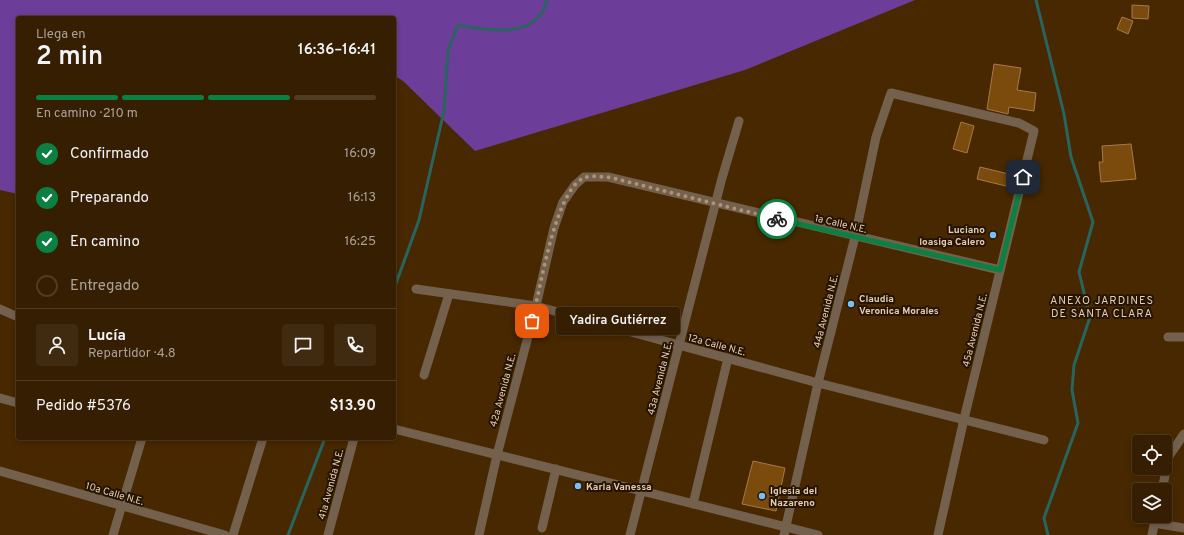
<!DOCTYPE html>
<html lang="es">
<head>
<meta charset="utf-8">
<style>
	:root { --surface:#351e01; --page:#402b10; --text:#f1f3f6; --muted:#aaa299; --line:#4f3c23; --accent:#0b8043 }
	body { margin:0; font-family:Overpass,sans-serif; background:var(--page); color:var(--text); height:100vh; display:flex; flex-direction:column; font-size:15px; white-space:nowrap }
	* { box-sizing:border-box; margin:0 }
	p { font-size:13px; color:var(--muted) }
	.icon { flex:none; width:22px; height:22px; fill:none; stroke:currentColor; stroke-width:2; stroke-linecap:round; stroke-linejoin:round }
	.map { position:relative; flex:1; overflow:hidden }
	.details { position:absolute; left:16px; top:16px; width:380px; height:424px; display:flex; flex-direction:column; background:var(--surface); border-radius:4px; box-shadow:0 2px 6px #0003,0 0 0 1px var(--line) }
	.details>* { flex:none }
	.fabs { position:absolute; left:1132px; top:435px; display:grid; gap:8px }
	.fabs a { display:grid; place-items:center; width:40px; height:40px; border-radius:4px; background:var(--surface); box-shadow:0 2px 6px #0003,0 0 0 1px var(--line); font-size:20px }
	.pin { position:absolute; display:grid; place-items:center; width:34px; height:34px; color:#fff; margin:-17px; border-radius:8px; box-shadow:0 2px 6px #0006 }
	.courier { position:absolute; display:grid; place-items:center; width:40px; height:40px; margin:-20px; border:3px solid #0b8043; border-radius:50%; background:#fff; color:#222; box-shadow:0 1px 5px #0007 }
	.bubble { position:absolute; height:28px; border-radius:4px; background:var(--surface); box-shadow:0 2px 6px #0003,0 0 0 1px var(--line); font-size:13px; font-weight:600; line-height:28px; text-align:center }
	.overview em { font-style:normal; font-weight:600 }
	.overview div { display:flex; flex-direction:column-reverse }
	.overview { display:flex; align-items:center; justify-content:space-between; height:68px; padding:0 20px }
	h1 { font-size:26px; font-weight:600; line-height:30px }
	.bar { display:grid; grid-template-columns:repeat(4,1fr); gap:6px 4px; align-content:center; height:48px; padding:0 20px }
	.bar i { height:5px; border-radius:3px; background:var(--line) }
	.bar .on { background:var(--accent) }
	.bar p { grid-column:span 4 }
	.line { display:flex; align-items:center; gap:10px; padding:0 20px; border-top:1px solid var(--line) }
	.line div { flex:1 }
	.round { display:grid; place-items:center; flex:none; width:42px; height:42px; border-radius:4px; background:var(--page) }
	ol { padding:0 20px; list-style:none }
	li { display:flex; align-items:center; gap:12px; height:44px }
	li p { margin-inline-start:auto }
	li .icon { padding:4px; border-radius:50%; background:var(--accent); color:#fff; stroke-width:4 }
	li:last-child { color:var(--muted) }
	li i { width:22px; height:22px; border:2px solid var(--line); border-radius:50% }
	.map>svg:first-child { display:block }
	.green { fill:#6d3d9a }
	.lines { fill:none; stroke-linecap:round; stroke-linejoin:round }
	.stream { stroke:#28655e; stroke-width:3 }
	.building { fill:#7b4b0e; stroke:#a7794a }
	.street { stroke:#73604d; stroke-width:9 }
	.done { stroke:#ae9376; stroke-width:4; stroke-dasharray:0 7.2 }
	.route { stroke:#0b8043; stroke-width:5 }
	.poi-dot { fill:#7abef8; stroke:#251402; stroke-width:1.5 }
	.labels { text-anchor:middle; stroke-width:4; stroke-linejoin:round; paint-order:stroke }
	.street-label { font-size:10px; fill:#e5ccb5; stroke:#251402 }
	.poi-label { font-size:10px; font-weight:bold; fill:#e5ccb5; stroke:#251402; text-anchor:start }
	.neighbourhood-label { font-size:11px; letter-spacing:1px; fill:#e5ccb5; stroke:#251402 }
</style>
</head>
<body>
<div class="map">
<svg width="1184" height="535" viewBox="0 0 1184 535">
	<rect width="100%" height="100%" fill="#472801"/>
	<!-- green -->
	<path class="green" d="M 0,0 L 915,0 L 745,70 L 475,151 L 403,81 L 394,75 L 394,18 L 18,18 L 18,194 L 0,190 Z"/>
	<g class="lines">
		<!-- stream -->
		<g class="stream">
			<path d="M 1036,0 L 1064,114 L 1071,157 L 1093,222 L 1079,272 L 1090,317 L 1074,365 L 1072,390 L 1078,423 L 1044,518 L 1048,535"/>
			<path d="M 394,289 L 419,220 L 444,111 L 448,50 L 458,25 C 481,29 524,38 541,14 C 544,10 545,5 547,0"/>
			<path d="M 288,535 L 325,438"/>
		</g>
	</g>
	<!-- building -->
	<g class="building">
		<path d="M 1132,5 L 1149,6 L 1148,19 L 1132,18 Z"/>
		<path d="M 1122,17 L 1133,21 L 1128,34 L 1117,29 Z"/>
		<path d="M 994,64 L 1021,68 L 1017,90 L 1036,93 L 1034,111 L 1009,107 L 1008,114 L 987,109 Z"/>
		<path d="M 961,122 L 974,126 L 967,153 L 953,149 Z"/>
		<path d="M 1131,144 L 1136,179 L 1101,182 L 1099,162 L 1103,162 L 1102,146 Z"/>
		<path d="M 980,167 L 1013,175 L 1010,187 L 977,179 Z"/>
		<path d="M 753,461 L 785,468 L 776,511 L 742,504 Z"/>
	</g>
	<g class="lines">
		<!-- street -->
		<g class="street">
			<path d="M 416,289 L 536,306 L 818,383 L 1044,440"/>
			<path d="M 0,309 L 18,317"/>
			<path d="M 1168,337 L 1184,337"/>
			<path d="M 424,375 L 449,294"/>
			<path d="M 0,398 L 18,403"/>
			<path d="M 394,429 L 818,535"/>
			<path d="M 0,471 L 225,535"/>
			<path d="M 1162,490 L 1169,456 L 1184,434"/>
			<path d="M 693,504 L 728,358"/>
			<path d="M 1154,523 L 1184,528"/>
			<path d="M 542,528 L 556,469"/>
			<path d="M 113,535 L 142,438"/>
			<path d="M 233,535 L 263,438"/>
			<path d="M 328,535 L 354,438"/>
			<path d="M 479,535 L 497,455 L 536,306 L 554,228 L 563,202 L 575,185 L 584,177 L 608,177 L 1000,270"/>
			<path d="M 630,535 L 722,178 L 739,121"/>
			<path d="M 784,535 L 818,383 L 855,237 L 876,137 L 891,93 L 1019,123 L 1034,131 L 964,419 L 938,535"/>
			<path d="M 1152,535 L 1156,516"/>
		</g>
	</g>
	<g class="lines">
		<!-- done -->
		<path class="done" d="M 532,321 C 540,292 555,189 584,178 C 590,175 601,177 608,177 L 777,219"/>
		<!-- route -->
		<path class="route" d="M 777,219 L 1000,270 L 1023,177"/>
	</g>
	<!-- markers -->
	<g class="poi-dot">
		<circle cx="993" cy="235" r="4"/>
		<circle cx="851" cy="304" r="4"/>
		<circle cx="578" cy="486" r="4"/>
		<circle cx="762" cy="496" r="4"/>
	</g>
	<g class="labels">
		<!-- street labels -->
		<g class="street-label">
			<text transform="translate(841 223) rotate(13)" y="4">1a Calle N.E.</text>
			<text transform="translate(825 311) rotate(-76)" y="4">44a Avenida N.E.</text>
			<text transform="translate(974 330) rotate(-76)" y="4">45a Avenida N.E.</text>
			<text transform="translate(717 344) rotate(15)" y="4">12a Calle N.E.</text>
			<text transform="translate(659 378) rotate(-76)" y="4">43a Avenida N.E.</text>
			<text transform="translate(502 390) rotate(-75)" y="4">42a Avenida N.E.</text>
			<text transform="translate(330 484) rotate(-75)" y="4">41a Avenida N.E.</text>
			<text transform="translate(115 493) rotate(16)" y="4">10a Calle N.E.</text>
		</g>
		<!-- poi labels -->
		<g class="poi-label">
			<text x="985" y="233" text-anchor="end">Luciano<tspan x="985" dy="12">loasiga Calero</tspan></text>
			<text x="859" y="302">Claudia<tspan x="859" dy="12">Veronica Morales</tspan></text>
			<text x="586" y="490">Karla Vanessa</text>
			<text x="770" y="494">Iglesia del<tspan x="770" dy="12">Nazareno</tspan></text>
		</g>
		<!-- neighbourhood labels -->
		<g class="neighbourhood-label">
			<text x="1102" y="304">ANEXO JARDINES<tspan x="1102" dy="13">DE SANTA CLARA</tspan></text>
		</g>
	</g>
</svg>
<div class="fabs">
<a><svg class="icon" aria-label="locate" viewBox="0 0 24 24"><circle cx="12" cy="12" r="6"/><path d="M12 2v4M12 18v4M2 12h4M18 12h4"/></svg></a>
<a><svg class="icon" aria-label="layers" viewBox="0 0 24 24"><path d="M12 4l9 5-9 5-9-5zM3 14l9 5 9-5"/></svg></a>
</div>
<div class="pin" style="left:532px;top:321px;background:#ea580c"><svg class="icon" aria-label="bag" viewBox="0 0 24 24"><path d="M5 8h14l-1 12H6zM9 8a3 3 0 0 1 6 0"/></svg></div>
<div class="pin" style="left:1023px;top:177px;background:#1f2937"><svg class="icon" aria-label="home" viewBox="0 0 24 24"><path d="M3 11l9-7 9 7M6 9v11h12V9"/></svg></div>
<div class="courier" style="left:777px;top:219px"><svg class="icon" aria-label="bike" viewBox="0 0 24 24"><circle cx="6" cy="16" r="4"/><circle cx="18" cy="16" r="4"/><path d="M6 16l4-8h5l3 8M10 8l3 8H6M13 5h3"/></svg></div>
<div class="bubble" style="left:556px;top:307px;width:124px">Yadira Gutiérrez</div>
<section class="details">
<div class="overview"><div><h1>2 min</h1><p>Llega en</p></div><em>16:36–16:41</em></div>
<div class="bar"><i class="on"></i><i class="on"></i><i class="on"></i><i></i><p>En camino · 210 m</p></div>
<ol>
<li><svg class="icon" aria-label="check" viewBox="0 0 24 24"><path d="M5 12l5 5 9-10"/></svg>Confirmado<p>16:09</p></li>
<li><svg class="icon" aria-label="check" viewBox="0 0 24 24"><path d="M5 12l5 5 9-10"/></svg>Preparando<p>16:13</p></li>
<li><svg class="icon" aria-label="check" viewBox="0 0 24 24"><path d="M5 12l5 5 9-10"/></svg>En camino<p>16:25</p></li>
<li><i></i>Entregado</li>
</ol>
<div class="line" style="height:72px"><a class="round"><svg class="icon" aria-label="person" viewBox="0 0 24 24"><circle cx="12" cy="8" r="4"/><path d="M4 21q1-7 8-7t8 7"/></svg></a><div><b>Lucía</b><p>Repartidor · 4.8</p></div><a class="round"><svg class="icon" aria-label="chat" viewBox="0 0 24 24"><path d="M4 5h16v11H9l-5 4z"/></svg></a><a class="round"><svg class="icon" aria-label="phone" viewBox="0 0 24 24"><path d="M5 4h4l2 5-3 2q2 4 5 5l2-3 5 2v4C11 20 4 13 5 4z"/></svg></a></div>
<div class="line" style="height:52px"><div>Pedido #5376</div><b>$13.90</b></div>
</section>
</div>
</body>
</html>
